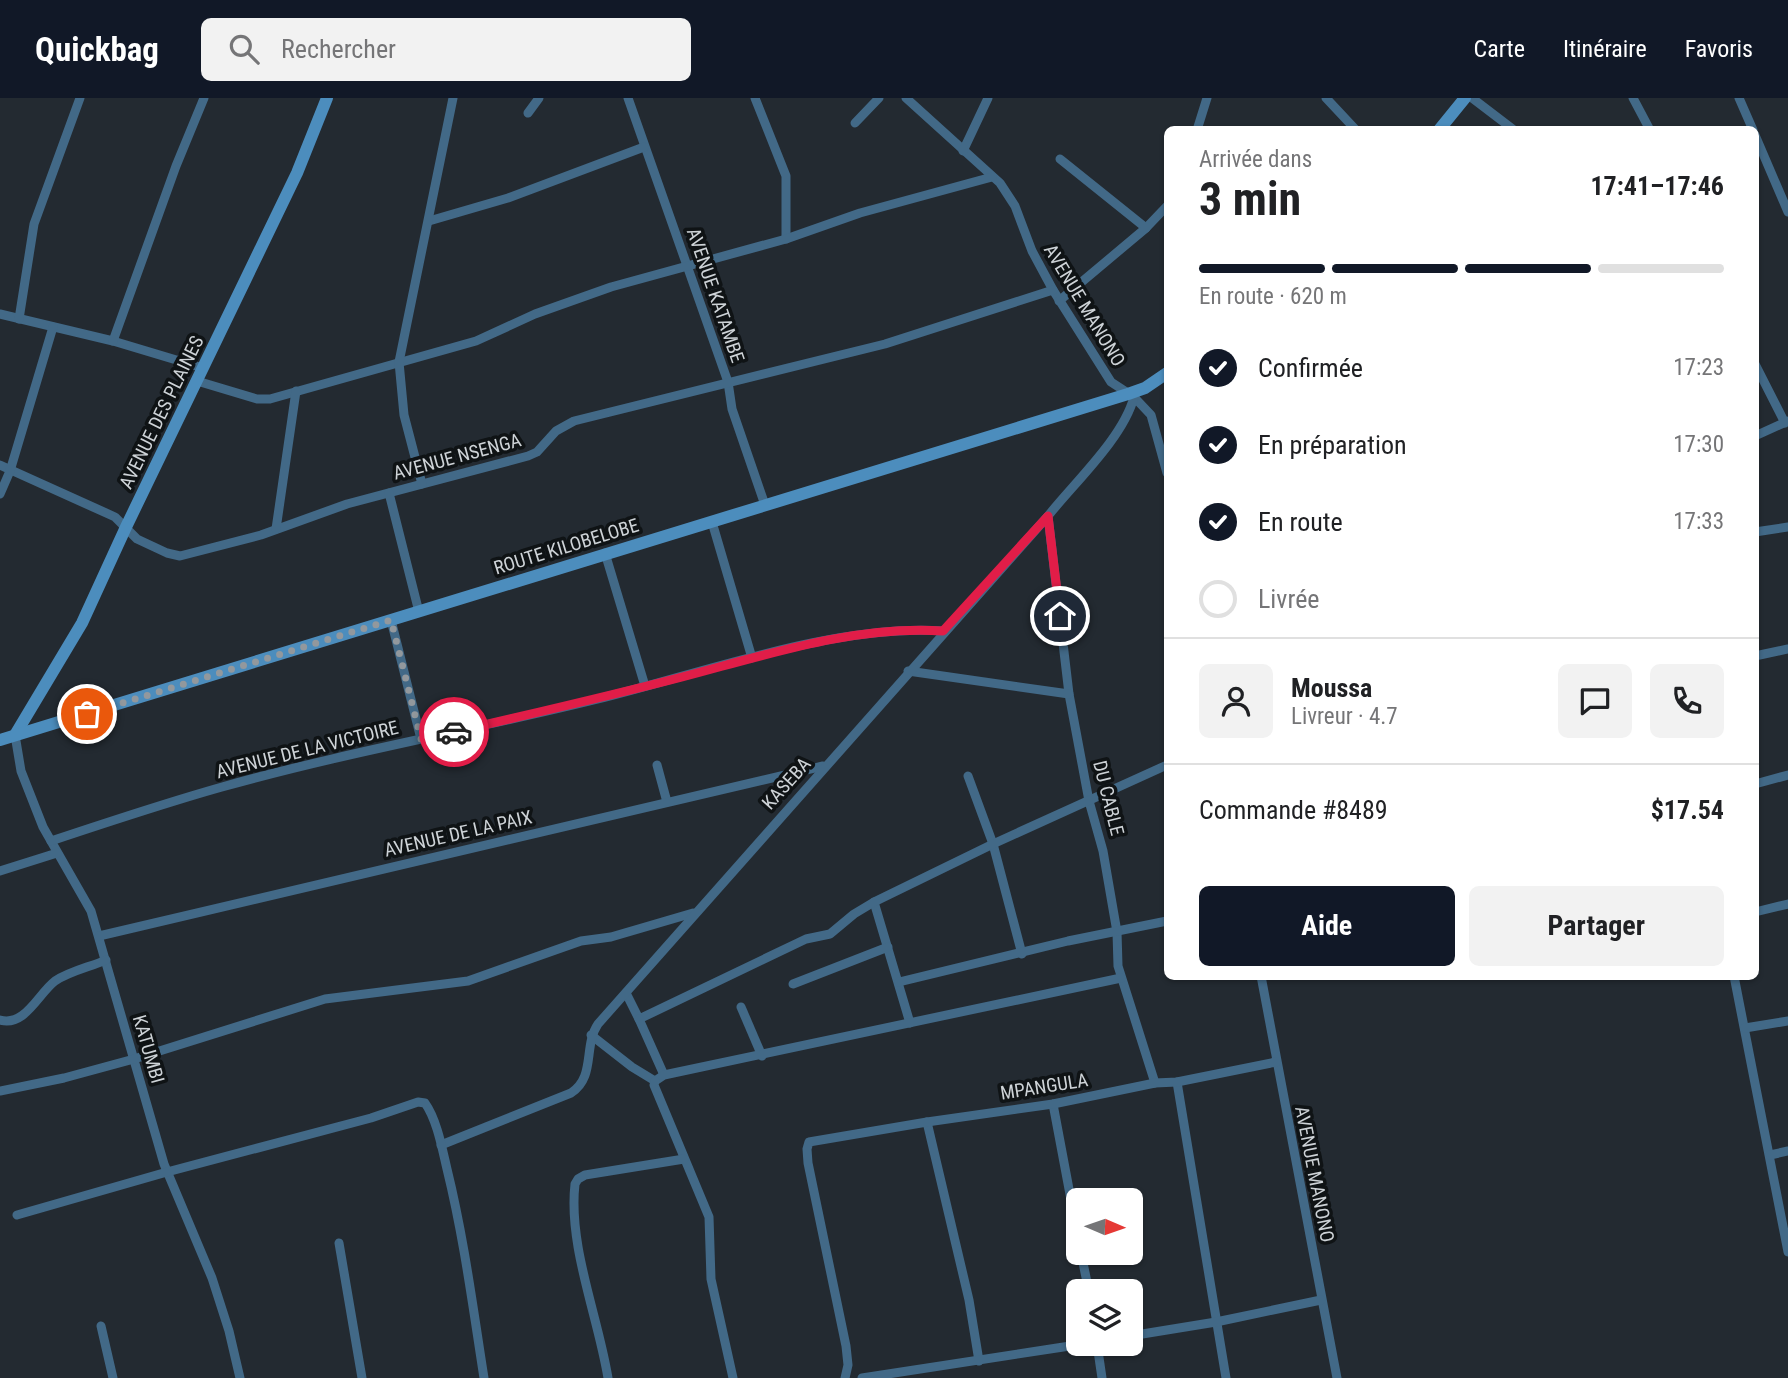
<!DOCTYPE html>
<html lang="fr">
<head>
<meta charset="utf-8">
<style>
	:root { --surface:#fff; --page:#f2f2f2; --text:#202124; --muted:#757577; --line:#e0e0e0; --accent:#111827 }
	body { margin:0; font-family:"Roboto Condensed",sans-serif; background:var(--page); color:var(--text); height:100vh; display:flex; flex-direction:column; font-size:26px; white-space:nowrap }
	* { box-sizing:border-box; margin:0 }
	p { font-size:23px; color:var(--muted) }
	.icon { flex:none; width:38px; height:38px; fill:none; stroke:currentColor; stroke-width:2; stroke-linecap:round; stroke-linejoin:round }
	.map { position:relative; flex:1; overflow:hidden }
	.panel { position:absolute; left:1164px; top:28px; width:595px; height:854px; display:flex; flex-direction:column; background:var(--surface); border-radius:10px; box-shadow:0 2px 5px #0004 }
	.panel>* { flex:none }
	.needle { width:46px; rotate:92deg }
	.buttons { position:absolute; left:1066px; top:1090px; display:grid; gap:14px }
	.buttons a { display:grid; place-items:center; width:77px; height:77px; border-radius:10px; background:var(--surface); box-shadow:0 2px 5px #0004; font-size:35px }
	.pin { position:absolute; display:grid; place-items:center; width:60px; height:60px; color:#fff; margin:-30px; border:4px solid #fff; border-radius:50%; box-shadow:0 2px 7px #0007 }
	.courier { position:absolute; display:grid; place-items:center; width:70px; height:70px; margin:-35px; border:5px solid #e11d48; border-radius:50%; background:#fff; color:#222; box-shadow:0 2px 9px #0007 }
	.summary em { font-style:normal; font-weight:700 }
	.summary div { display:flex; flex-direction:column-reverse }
	.summary { display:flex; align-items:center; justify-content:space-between; height:119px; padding:0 35px }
	h1 { font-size:46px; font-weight:700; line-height:52px }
	.bar { display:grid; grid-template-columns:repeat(4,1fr); gap:10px 7px; align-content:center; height:84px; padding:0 35px }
	.bar i { height:9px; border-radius:5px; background:var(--line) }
	.bar .selected { background:var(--accent) }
	.bar p { grid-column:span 4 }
	.line { display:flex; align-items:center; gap:18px; padding:0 35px; border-top:2px solid var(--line) }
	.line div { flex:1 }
	.round { display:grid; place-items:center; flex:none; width:74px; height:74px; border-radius:10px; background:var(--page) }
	ol { padding:0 35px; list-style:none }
	li { display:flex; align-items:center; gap:21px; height:77px }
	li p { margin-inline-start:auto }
	li .icon { padding:7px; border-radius:50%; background:var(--accent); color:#fff; stroke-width:4 }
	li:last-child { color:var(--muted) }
	li i { width:38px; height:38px; border:4px solid var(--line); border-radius:50% }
	.button { display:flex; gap:14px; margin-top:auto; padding:14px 35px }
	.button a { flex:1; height:80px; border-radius:10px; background:var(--accent); color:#fff; font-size:28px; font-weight:700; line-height:80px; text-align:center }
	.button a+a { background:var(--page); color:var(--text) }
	header { display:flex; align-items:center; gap:42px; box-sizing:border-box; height:98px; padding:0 35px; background:var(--accent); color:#fff }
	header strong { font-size:33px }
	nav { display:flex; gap:38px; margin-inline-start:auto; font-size:24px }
	.search { width:490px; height:63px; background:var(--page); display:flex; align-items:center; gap:18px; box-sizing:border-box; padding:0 24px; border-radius:10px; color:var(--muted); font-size:26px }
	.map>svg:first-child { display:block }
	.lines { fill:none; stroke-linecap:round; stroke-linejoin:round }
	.street { stroke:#426987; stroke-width:9 }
	.secondary { stroke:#4c8dbd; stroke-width:12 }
	.done { stroke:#92989d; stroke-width:7; stroke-dasharray:0 12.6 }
	.route { stroke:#e11d48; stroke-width:9 }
	.labels { text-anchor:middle; stroke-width:7; stroke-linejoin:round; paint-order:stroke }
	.street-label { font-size:19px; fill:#ced3d7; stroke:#0f1315 }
</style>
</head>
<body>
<header>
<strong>Quickbag</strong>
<div class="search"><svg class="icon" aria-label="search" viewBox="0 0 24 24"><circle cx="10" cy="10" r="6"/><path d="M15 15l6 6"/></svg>Rechercher</div>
<nav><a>Carte</a><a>Itinéraire</a><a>Favoris</a></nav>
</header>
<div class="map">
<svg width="1788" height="1280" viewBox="0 0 1788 1280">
	<rect width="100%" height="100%" fill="#232a31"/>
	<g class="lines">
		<!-- street -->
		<g class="street">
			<path d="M 628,0 L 728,284 L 732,311 L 765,407"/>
			<path d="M 755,0 L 786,78 L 786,141"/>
			<path d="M 906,0 L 1000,85 L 1015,108 L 1032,153 L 1053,192 L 1111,284 L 1134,299 L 1151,317 L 1167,375"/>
			<path d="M 1326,0 L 1356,32"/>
			<path d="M 1472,0 L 1514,32"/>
			<path d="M 1633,0 L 1650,32"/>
			<path d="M 1739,0 L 1753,32"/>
			<path d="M 528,15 L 539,0"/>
			<path d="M 855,25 L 879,0"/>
			<path d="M 1197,32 L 1207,0"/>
			<path d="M 1755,37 L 1788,114"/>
			<path d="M 963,53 L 988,0"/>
			<path d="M 1060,61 L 1146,130"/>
			<path d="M 429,123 L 508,100 L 644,49"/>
			<path d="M 1059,203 L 1146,130 L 1167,108"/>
			<path d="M 0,216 L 113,243 L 203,270"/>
			<path d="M 19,221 L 34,126 L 80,0"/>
			<path d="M 113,243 L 176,68 L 204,0"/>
			<path d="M 1755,266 L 1785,325"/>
			<path d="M 197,283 L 257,301 L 270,301 L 476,243 L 535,216 L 611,189 L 786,141 L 860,115 L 992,79"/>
			<path d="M 1755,338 L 1788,323"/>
			<path d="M 0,367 L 115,419 L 137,441 L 167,455 L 180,458 L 261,437 L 347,406 L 528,358 L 537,354 L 556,333 L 574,323 L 885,246 L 1053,192"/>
			<path d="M 422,386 L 404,317 L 399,264 L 453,0"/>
			<path d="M 389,395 L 419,514"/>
			<path d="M 0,396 L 10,373 L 53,229"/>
			<path d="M 1048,418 L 1069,596 L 1089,703 L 1103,753 L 1117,834 L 1118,868 L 1155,985"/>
			<path d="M 712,424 L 752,560"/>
			<path d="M 276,431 L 296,293"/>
			<path d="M 1755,434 L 1788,429"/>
			<path d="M 605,455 L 645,588"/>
			<path d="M 391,522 L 421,641"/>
			<path d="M 1755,558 L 1788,551"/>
			<path d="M 908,573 L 1069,596"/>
			<path d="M 15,637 L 21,673 L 43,729 L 91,813 L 164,1066 L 212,1180 L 229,1233 L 240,1280"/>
			<path d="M 657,667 L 667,704"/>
			<path d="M 968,678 L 993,746 L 1022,856"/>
			<path d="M 1755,686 L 1788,677"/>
			<path d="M 51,743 C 108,724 165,705 222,689 C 346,654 473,632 598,601 C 704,575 834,526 943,533"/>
			<path d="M 0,773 L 57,755"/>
			<path d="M 874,804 L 910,925"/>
			<path d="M 1755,814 L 1788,806"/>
			<path d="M 99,838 L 823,668"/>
			<path d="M 1261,878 L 1337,1280"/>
			<path d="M 1734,878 L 1788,1154"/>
			<path d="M 899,884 L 1068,843 L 1167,823"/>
			<path d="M 793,886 L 888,849"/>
			<path d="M 626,895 L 639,921 L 806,841 L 830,836 L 854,816 L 874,804 L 993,746 L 1167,667"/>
			<path d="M 741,909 L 762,958"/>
			<path d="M 639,921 L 664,977"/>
			<path d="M 0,922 C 25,929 38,896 55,883 C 70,873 90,869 106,862"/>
			<path d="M 1745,930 L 1788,923"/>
			<path d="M 591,937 L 632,969 L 655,983"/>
			<path d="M 655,983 L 664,977 L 1121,880"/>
			<path d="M 655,983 L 654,987 L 709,1119 L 711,1181 L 733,1280"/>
			<path d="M 1177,984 L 1226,1280"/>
			<path d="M 0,993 L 64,980 L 134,961 L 325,901 L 468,883 L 581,843 L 611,839 L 693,815"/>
			<path d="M 1053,1006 L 1078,1139"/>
			<path d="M 927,1024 L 969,1202 L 979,1263"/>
			<path d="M 441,1047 L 571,995 C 596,979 583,948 598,926 L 1048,418 C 1075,384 1123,340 1134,299"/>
			<path d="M 1770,1057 L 1788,1053"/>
			<path d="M 17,1117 L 167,1074 L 371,1020 L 418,1004 L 425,1005 C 437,1022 442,1050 447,1071 C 464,1140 473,1210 484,1280"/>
			<path d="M 339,1145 L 362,1280"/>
			<path d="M 1081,1155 L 1089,1194"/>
			<path d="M 101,1228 L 113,1280"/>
			<path d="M 1130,1238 L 1216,1224 L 1321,1202"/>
			<path d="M 1097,1246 L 1102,1280"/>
			<path d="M 608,1280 C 598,1218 568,1148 575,1086 L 578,1081 L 585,1077 L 684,1061"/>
			<path d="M 845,1280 L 848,1267 L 846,1248 L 808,1065 L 807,1051 L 809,1044 L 927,1024 L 1053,1006 L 1155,985 L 1177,984 L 1276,964"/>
			<path d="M 862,1280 L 1083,1246"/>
		</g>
		<!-- secondary -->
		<g class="secondary">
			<path d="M 1439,32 L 1465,0"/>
			<path d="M 15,637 L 82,525 L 126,429 L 297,75 L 327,0"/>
			<path d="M 0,642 L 1128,296 L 1145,290 L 1167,275"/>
		</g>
	</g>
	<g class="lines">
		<!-- done -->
		<path class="done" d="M 87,616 L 391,522 L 421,641 L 454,634"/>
		<!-- route -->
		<path class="route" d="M 454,634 C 530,616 606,599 682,579 C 766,557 855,527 943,533 L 1048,418 L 1060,518"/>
	</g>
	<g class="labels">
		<!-- street labels -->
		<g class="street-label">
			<text transform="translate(716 197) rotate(71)" y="7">AVENUE KATAMBE</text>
			<text transform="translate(1085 207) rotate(59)" y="7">AVENUE MANONO</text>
			<text transform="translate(161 314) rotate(-64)" y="7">AVENUE DES PLAINES</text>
			<text transform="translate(457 358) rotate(-15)" y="7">AVENUE NSENGA</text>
			<text transform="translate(566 448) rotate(-17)" y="7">ROUTE KILOBELOBE</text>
			<text transform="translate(307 651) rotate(-14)" y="7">AVENUE DE LA VICTOIRE</text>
			<text transform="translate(786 685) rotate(-48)" y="7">KASEBA</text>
			<text transform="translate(1109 700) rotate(76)" y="7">DU CABLE</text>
			<text transform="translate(458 735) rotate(-13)" y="7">AVENUE DE LA PAIX</text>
			<text transform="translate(149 951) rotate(74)" y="7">KATUMBI</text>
			<text transform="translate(1044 988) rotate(-9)" y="7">MPANGULA</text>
			<text transform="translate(1315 1076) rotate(79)" y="7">AVENUE MANONO</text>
		</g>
	</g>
</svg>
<div class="buttons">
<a><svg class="needle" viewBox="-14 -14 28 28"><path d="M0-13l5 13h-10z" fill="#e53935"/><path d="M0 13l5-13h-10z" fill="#757577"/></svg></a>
<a><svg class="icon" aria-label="layers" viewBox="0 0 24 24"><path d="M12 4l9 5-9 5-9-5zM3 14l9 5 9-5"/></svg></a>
</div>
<div class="pin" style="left:87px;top:616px;background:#ea580c"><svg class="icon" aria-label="bag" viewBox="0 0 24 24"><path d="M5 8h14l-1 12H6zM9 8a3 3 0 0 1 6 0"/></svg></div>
<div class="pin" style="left:1060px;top:518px;background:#1f2937"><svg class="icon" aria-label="home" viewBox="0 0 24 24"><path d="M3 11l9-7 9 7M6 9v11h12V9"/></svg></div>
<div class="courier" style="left:454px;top:634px"><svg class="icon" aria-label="car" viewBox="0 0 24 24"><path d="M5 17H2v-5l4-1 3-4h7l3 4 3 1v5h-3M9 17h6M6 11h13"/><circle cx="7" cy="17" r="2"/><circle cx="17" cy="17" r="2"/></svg></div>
<section class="panel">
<div class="summary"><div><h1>3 min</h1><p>Arrivée dans</p></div><em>17:41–17:46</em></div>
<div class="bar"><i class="selected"></i><i class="selected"></i><i class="selected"></i><i></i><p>En route · 620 m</p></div>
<ol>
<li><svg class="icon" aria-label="check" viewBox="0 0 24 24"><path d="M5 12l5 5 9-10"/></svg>Confirmée<p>17:23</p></li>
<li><svg class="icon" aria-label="check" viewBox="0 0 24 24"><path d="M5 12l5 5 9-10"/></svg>En préparation<p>17:30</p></li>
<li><svg class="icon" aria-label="check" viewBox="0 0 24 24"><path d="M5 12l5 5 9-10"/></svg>En route<p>17:33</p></li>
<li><i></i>Livrée</li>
</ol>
<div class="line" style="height:126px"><a class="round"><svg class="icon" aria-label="person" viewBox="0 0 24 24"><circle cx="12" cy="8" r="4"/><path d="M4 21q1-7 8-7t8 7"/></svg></a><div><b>Moussa</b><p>Livreur · 4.7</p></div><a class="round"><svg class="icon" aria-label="chat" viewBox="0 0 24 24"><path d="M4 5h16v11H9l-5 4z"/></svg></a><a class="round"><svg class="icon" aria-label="phone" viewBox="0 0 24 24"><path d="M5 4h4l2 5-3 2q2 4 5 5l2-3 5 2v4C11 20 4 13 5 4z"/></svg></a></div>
<div class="line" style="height:91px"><div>Commande #8489</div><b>$17.54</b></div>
<div class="button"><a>Aide</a><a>Partager</a></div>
</section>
</div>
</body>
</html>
